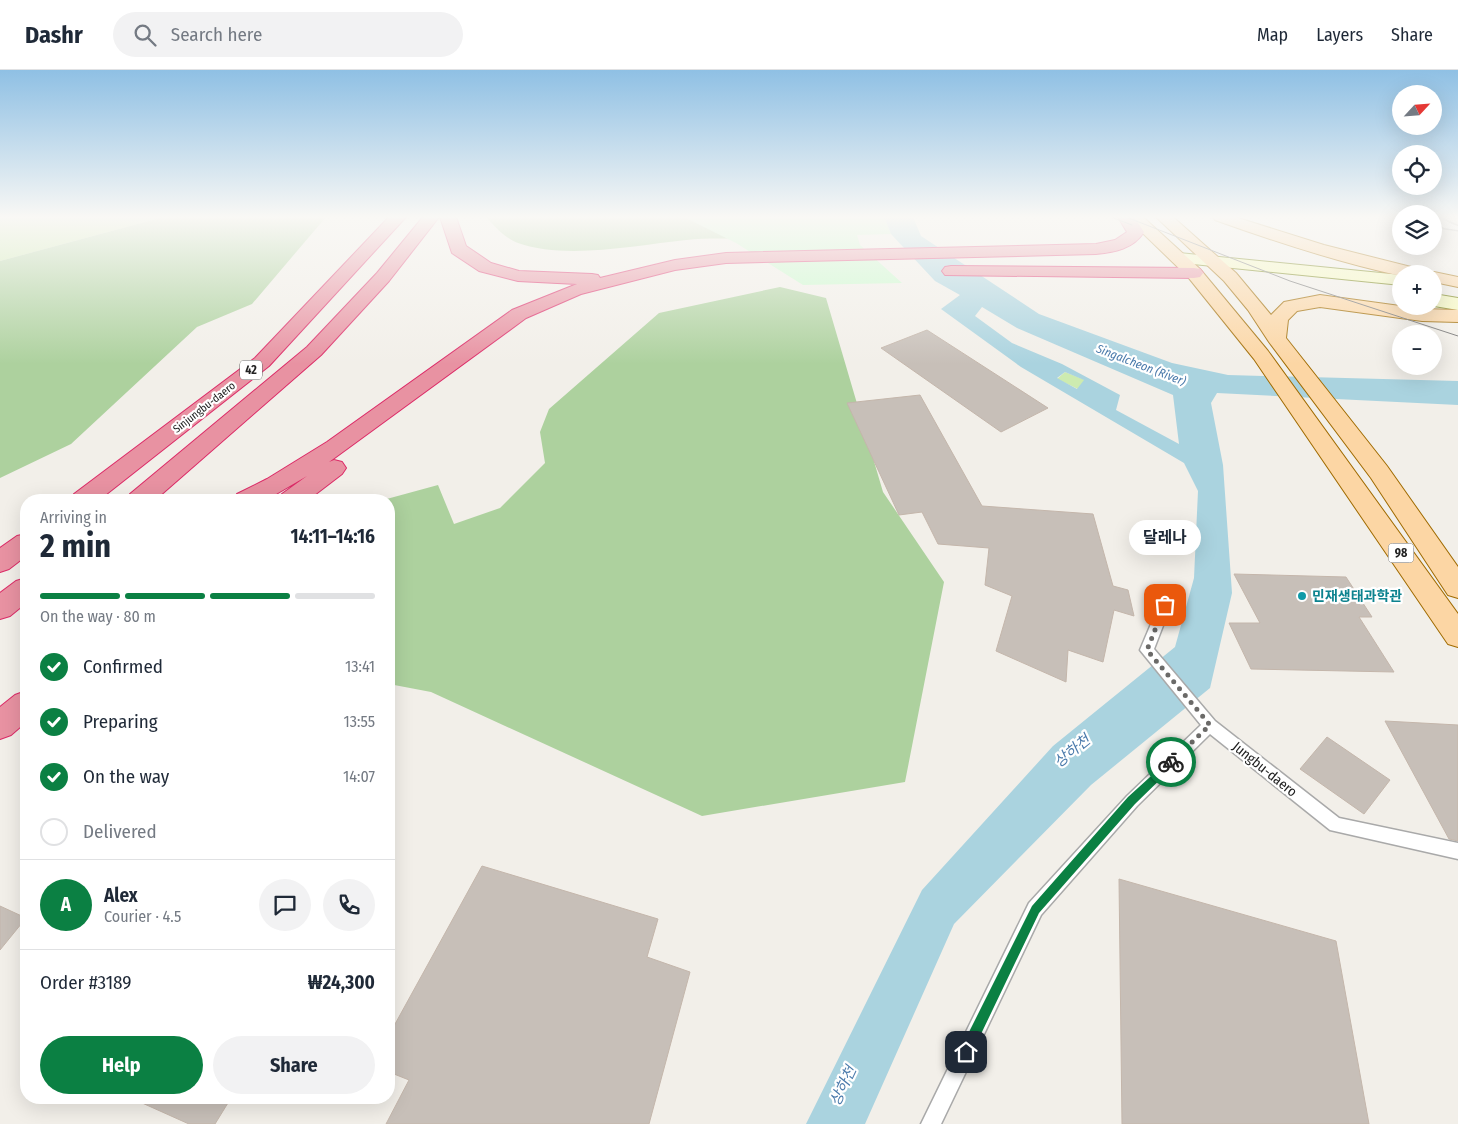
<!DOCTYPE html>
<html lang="en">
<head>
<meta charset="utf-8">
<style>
	:root { --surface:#fff; --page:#f2f2f3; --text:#1f2937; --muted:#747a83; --line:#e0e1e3; --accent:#0b8043 }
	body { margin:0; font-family:"Fira Sans Condensed","Noto Sans KR",sans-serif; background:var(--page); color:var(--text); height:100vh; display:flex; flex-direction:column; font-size:19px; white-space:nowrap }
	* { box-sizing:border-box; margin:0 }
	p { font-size:16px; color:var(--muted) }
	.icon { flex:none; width:28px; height:28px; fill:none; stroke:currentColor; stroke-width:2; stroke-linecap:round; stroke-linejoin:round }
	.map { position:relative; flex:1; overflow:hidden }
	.details { position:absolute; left:20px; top:424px; width:375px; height:610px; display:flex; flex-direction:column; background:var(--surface); border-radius:20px; box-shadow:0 5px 20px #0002 }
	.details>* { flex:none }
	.needle { width:32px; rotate:64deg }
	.buttons { position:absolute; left:1392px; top:15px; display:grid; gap:10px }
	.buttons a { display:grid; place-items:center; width:50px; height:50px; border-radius:50%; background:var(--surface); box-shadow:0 5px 20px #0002; font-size:25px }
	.pin { position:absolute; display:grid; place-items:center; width:42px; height:42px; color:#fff; margin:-21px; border-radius:10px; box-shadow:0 2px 8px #0006 }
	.courier { position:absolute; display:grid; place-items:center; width:50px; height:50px; margin:-25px; border:4px solid #0b8043; border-radius:50%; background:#fff; color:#222; box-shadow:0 1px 6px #0007 }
	.bubble { position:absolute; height:35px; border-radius:18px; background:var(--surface); box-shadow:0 5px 20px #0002; font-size:16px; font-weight:700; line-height:35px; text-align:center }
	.overview em { font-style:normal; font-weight:700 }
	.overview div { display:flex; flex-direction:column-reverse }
	.overview { display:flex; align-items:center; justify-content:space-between; height:85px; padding:0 20px }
	h1 { font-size:32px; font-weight:700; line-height:38px }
	.bar { display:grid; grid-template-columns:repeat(4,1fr); gap:8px 5px; align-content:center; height:60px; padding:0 20px }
	.bar i { height:6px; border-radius:4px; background:var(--line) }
	.bar .current { background:var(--accent) }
	.bar p { grid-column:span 4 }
	.line { display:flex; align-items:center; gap:12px; padding:0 20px; border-top:1px solid var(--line) }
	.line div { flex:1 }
	.round { display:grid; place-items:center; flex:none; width:52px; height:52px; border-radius:26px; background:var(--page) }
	ol { padding:0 20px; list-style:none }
	li { display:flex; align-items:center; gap:15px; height:55px }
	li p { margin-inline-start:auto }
	li .icon { padding:5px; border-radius:50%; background:var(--accent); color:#fff; stroke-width:4 }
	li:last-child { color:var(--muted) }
	li i { width:28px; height:28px; border:2px solid var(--line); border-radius:50% }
	.primary-button { display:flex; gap:10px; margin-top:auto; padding:10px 20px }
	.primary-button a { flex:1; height:58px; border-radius:30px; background:var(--accent); color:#fff; font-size:20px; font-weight:700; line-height:58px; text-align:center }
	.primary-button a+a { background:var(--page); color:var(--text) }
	header { display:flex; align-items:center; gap:30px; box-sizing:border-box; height:70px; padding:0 25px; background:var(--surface); border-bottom:1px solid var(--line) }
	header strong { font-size:24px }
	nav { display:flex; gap:28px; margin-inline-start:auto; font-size:18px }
	.search { width:350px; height:45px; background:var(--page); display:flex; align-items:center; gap:12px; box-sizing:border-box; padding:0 18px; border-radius:28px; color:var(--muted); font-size:19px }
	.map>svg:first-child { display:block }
	.grass { fill:#cdebb0 }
	.forest { fill:#add19e }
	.park { fill:#c8facc }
	.water { fill:#aad3df; fill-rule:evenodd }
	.building { fill:#c7bfb8; stroke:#c4b6ab }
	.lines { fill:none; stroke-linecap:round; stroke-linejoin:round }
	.lane-casing { stroke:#a9a9a9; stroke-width:3 }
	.secondary-casing { stroke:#707d05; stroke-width:2 }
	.primary-casing { stroke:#a06b00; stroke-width:2 }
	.highway-casing { stroke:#dc2a67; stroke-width:2 }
	.lane { fill:#fff; fill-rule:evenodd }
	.secondary { fill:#f7fabf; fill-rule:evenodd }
	.primary { fill:#fcd6a4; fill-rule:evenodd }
	.highway { fill:#e892a2; fill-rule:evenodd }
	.tram { stroke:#707070; stroke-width:1 }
	.route { fill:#0b8043 }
	.done { stroke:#6b6a68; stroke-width:5; stroke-dasharray:0 9 }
	.culture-dot { fill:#0f9aa8; stroke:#fff; stroke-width:2 }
	.labels { text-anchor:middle; stroke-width:4.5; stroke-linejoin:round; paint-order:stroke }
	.far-street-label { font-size:11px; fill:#222; stroke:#fff }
	.far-water-label { font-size:12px; font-style:italic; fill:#4a7aab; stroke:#fff }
	.shield { fill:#fff; stroke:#646464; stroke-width:1 }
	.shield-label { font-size:12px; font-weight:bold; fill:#222 }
	.culture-label { font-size:14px; font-weight:bold; fill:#0d838f; stroke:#fff; text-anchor:start }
	.street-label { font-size:14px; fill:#222; stroke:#fff }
	.water-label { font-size:15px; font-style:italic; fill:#4a7aab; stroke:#fff }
</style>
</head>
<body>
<header>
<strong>Dashr</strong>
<div class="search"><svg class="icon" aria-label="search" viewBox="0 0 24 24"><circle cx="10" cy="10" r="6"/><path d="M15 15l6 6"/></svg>Search here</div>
<nav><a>Map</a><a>Layers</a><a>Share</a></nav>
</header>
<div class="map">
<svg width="1458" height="1054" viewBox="0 0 1458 1054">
	<rect width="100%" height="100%" fill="#f2efe9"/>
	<!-- grass -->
	<g class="grass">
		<path d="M 0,147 L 157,147 L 156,149 L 0,191 Z"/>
		<path d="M 1065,302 L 1085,310 L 1078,319 L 1057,309 Z"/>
	</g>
	<!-- forest -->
	<g class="forest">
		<path d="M 157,147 L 326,147 L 252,234 L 197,257 L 71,374 L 0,408 L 0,191 L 156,149 Z"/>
		<path d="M 486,147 L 684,147 L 697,152 L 719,156 L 751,167 C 729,170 707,167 686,170 C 637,175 566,190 518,173 C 506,169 494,156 486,147 Z"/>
		<path d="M 780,217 L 826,228 L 883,422 L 944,512 L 905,712 L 702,746 L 431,622 L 389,614 L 389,430 L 383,430 L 438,415 L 454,454 L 500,438 L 545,393 L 540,362 L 549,339 L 659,243 Z"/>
	</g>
	<!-- park -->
	<path class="park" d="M 684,147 L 884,147 L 891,164 L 857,165 L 860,175 L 902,213 L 803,215 L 736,173 Z"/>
	<!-- water -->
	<path class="water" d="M 884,147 L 913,147 L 921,166 L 1039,244 L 1172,293 L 1228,305 L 1458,311 L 1458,335 L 1217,323 L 1211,333 L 1223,395 L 1232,523 L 1210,618 L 1091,715 L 954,854 L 865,1054 L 806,1054 L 922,820 L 1053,676 L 1175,577 L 1194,508 L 1198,421 L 1184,393 L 1021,297 L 941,239 L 960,225 L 935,211 L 891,164 ZM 982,237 L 1017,258 L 1173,325 L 1179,374 L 1116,340 L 1120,325 L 1062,294 L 1012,273 L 975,246 ZM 1065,302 L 1084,310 L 1077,319 L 1057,308 Z"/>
	<!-- building -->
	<g class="building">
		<path d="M 927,260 L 1048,338 L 1001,362 L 881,278 Z"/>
		<path d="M 920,325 L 982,436 L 1093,444 L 1113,516 L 1128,520 L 1134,546 L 1114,540 L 1103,592 L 1068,580 L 1066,612 L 996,581 L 1012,526 L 985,515 L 989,478 L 938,474 L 922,442 L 899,445 L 847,333 Z"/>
		<path d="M 1234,504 L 1346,507 L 1372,547 L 1359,547 L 1394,602 L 1251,599 L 1229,553 L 1260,553 Z"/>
		<path d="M 1385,651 L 1458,655 L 1458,771 L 1449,769 Z"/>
		<path d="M 1327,667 L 1390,710 L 1364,744 L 1300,699 Z"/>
		<path d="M 482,796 L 658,849 L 647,887 L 690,902 L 649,1054 L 386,1054 L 409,1010 L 389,1002 L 389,965 Z"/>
		<path d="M 1119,809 L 1336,871 L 1369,1054 L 1122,1054 Z"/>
		<path d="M 0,836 L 26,848 L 0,880 Z"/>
		<path d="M 131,1028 L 231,1028 L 215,1054 L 189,1054 Z"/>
	</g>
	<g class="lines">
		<defs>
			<g id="lane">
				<path d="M 1434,147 C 1442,147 1449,154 1458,156 L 1458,160 L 1444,158 L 1434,150 Z"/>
				<path d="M 1165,530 L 1169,532 L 1171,535 L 1154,579 L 1215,651 L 1339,748 L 1458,773 L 1458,789 L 1330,760 L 1210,664 L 1137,736 L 1041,845 L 941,1054 L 921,1054 L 1029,833 L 1127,726 L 1201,655 L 1140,580 L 1159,535 L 1161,532 Z"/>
			</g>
			<g id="secondary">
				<path d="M 1179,183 L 1401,205 L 1401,215 L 1173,192 L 1170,188 L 1173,184 Z"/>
				<path d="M 1434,224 L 1458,228 L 1458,240 L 1434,236 Z"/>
			</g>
			<g id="primary">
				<path d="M 1126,147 L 1143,147 L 1200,199 L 1268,281 L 1458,544 L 1458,577 L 1448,574 L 1254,289 L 1188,207 Z"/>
				<path d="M 1156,147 L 1173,147 L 1236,203 L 1271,245 L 1284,232 L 1320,225 L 1422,239 L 1458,240 L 1458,252 L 1422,251 L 1320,237 L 1297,241 L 1288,250 L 1286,268 L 1387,396 L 1458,497 L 1458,528 L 1448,525 L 1371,408 L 1269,272 L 1248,240 L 1224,211 Z"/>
				<path d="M 1213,147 L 1235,147 L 1324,175 L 1423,200 L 1426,204 L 1401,204 L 1401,206 C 1338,192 1276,172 1215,150 Z"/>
				<path d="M 1434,202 L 1458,207 L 1458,217 L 1434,212 L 1434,204 L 1427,204 Z"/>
			</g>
			<g id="highway">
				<path d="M 389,147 L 406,147 L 269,296 L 99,430 L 71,430 L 74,424 L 255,288 Z"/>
				<path d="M 423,147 L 439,147 L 389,211 L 321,285 L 155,430 L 127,430 L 130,424 L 307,277 L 377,203 Z"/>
				<path d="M 440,147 L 456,147 L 466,176 L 491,193 L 519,201 L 592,204 L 598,205 L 600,208 L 675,190 L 726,183 L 1096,174 L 1115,170 L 1127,162 L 1118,147 L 1134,147 L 1144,162 C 1133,179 1115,182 1096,184 L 726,193 L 675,200 L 581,224 L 526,248 L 329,392 L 334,390 L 342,392 L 346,398 L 342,404 L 308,430 L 279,430 L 282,424 L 307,406 L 266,430 L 234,430 L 237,424 L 267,409 L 327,372 L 512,240 L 577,214 L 518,211 L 479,201 L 452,183 Z"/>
				<path d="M 951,196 L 1194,198 L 1200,199 L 1203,203 L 1200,207 L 1194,208 L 945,205 L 942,201 L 945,197 Z"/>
				<path d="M 26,464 L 26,486 L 9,499 L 0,502 L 0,478 L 17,466 Z"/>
				<path d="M 26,508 L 26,533 L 10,546 L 0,549 L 0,523 L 16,511 Z"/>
				<path d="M 26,621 L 26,652 L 11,665 L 0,669 L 0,637 L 15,625 Z"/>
			</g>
		</defs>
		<!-- lane casing -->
		<use href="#lane" class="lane-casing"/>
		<!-- secondary casing -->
		<use href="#secondary" class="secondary-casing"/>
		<!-- primary casing -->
		<use href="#primary" class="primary-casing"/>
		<!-- highway casing -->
		<use href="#highway" class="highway-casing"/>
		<!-- lane -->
		<use href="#lane" class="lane"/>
		<!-- secondary -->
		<use href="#secondary" class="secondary"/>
		<!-- primary -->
		<use href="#primary" class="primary"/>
		<!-- highway -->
		<use href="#highway" class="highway"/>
		<!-- tram -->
		<g class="tram">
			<path d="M 1111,147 L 1132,155"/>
			<path d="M 1126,147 L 1290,211 L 1458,266"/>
		</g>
	</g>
	<!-- sky -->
	<linearGradient id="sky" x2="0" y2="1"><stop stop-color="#8fc0e4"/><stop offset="0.5" stop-color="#f9f8f5"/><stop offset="1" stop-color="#f9f8f5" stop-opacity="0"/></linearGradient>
	<rect width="1458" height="294" fill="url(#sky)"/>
	<!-- route -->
	<path class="route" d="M 1171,688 L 1175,689 L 1175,695 L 1135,734 L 1039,843 L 970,987 L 966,989 L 961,987 L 960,982 L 961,978 L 1032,836 L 1128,727 Z"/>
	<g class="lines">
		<!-- done -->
		<path class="done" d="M 1165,535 L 1147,580 L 1210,655 L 1171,692"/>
	</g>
	<!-- markers -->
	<circle class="culture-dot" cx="1302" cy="526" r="5"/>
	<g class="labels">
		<!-- far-street labels -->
		<g class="far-street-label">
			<text transform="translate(204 337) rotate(-38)" y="4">Sinjungbu-daero</text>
		</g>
		<!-- far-water labels -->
		<g class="far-water-label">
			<text transform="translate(1141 295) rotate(21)" y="4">Singalcheon (River)</text>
		</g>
		<!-- shield labels -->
		<g class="shield">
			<rect x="240" y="290.5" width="22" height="19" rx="4"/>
			<rect x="1388.5" y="473.5" width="25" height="19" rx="4"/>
		</g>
		<g class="shield-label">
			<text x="251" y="304">42</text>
			<text x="1401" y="487">98</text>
		</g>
		<!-- culture labels -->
		<g class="culture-label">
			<text x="1312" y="531">민재생태과학관</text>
		</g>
		<!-- street labels -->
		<g class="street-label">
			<text transform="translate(1265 699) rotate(39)" y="5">Jungbu-daero</text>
		</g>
		<!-- water labels -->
		<g class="water-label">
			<text transform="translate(1072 681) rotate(-39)" y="5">상하천</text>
			<text transform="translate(843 1016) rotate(-65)" y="5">상하천</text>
		</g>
	</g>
</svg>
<div class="buttons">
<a><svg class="needle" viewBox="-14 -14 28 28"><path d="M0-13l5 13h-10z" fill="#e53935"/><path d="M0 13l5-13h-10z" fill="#747a83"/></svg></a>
<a><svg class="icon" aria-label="locate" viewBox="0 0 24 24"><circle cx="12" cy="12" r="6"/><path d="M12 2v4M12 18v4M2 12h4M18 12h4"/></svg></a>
<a><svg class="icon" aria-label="layers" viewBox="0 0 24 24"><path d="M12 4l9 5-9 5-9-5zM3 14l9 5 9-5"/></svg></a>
<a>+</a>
<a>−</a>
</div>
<div class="pin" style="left:1165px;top:535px;background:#ea580c"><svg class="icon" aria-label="bag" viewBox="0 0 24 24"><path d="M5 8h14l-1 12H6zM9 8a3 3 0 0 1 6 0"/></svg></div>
<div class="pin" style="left:966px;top:982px;background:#1f2937"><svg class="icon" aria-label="home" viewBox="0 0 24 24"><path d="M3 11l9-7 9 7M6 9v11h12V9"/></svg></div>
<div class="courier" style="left:1171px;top:692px"><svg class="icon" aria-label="bike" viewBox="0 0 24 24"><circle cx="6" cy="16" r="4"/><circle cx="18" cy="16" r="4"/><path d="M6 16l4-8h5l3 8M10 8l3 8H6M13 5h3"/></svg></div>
<div class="bubble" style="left:1129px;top:450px;width:72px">달레나</div>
<section class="details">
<div class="overview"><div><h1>2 min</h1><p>Arriving in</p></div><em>14:11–14:16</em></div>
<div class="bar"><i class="current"></i><i class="current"></i><i class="current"></i><i></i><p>On the way · 80 m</p></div>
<ol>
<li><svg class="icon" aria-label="check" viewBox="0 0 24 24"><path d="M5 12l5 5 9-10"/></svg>Confirmed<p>13:41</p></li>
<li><svg class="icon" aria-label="check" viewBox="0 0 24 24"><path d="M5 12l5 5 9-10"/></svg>Preparing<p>13:55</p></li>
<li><svg class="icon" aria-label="check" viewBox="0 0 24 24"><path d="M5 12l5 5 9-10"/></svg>On the way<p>14:07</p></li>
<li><i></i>Delivered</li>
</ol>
<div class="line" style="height:90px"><b class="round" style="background:var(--accent);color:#fff">A</b><div><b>Alex</b><p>Courier · 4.5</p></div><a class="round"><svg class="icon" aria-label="chat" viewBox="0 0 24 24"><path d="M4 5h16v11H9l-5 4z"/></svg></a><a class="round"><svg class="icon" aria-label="phone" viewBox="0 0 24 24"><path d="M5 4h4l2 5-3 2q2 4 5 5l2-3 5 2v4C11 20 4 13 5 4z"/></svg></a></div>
<div class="line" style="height:65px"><div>Order #3189</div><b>₩24,300</b></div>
<div class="primary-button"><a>Help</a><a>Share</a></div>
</section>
</div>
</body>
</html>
